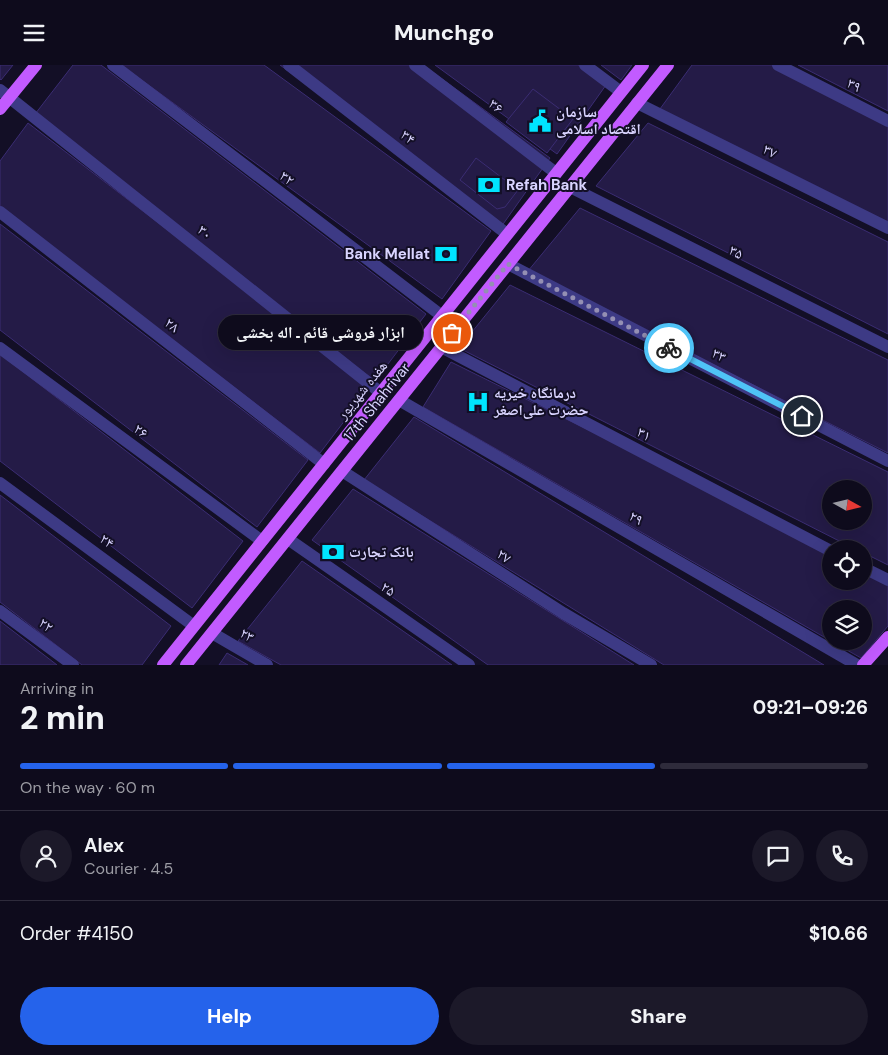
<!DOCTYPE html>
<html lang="en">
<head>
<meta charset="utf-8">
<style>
	:root { --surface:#0e0b1c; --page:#1c1929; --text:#f1f3f6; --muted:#9b9ba3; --line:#2e2b3b; --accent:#2563eb }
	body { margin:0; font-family:"DM Sans","Noto Naskh Arabic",sans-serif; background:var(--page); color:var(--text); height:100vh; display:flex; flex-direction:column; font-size:19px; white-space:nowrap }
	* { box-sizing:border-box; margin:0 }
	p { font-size:16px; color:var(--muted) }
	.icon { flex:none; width:28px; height:28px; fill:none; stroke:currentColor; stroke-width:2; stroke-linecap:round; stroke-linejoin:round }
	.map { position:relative; height:600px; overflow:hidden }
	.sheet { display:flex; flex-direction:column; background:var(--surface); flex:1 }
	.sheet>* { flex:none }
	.needle { width:32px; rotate:98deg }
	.tools { position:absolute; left:822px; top:415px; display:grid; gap:10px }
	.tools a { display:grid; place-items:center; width:50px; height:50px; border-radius:50%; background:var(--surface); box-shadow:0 5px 20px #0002,0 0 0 1px var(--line); font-size:25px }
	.pin { position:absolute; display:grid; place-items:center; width:42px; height:42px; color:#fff; margin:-21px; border:2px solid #fff; border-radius:50%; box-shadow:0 1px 5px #0007 }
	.courier { position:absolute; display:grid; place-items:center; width:50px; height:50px; margin:-25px; border:4px solid #4fc3f7; border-radius:50%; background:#fff; color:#222; box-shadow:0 1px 6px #0007 }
	.bubble { position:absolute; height:35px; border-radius:18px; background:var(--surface); box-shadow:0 5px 20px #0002,0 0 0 1px var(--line); font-size:16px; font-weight:800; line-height:35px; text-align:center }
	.summary em { font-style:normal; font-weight:800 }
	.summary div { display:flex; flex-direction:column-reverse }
	.summary { display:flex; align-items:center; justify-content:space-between; height:85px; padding:0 20px }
	h1 { font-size:32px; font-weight:800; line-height:38px }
	.bar { display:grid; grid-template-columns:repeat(4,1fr); gap:8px 5px; align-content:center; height:60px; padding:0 20px }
	.bar i { height:6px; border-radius:4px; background:var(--line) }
	.bar .current { background:var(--accent) }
	.bar p { grid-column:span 4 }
	.line { display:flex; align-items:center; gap:12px; padding:0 20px; border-top:1px solid var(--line) }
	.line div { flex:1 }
	.round { display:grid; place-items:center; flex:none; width:52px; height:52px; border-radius:26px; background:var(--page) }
	.primary-button { display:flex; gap:10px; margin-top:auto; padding:10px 20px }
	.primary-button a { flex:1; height:58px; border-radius:30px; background:var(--accent); color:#fff; font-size:20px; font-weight:800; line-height:58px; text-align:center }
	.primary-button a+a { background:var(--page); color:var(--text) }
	header { display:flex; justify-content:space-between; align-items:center; height:65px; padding:0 20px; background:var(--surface); font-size:22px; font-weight:800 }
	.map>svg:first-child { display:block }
	.building { fill:#241b47; stroke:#3b2d73; fill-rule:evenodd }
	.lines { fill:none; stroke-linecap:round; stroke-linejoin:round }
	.minor { stroke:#3d3a85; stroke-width:12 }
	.major { stroke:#c25bff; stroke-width:12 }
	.done { stroke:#948fb3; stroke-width:5; stroke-dasharray:0 9 }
	.route { stroke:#4fc3f7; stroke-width:6 }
	.labels { text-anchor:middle; stroke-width:4; stroke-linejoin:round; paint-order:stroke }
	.street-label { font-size:15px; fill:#d9d4ff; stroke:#130f26 }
	.poi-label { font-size:15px; font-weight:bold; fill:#d9d4ff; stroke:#130f26; text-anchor:start }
</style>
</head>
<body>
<header><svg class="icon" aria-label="menu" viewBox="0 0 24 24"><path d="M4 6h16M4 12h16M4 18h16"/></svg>Munchgo<svg class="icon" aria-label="person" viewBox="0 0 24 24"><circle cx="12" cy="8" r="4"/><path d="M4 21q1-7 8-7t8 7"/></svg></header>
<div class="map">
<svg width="888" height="600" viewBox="0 0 888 600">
	<rect width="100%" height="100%" fill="#130f26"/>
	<!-- building -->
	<g class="building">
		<path d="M 0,0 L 13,0 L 1,15 L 0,14 Z"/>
		<path d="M 73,0 L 101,0 L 426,249 L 375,316 L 32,53 Z"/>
		<path d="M 121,0 L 264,0 L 491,166 L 442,234 Z"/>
		<path d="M 280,0 L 423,0 L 550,93 L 501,162 Z"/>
		<path d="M 435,0 L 578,0 L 606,20 L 557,89 Z"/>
		<path d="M 601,0 L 632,0 L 621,15 Z"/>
		<path d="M 692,0 L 774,0 L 888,61 L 888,157 L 657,48 Z"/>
		<path d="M 798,0 L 888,0 L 888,46 Z"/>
		<path d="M 533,24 L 573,54 L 547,88 L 506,57 Z"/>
		<path d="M 28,58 L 371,321 L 320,388 L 0,143 L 0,96 Z"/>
		<path d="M 648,58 L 888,177 L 888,269 L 596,121 Z"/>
		<path d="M 476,93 L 518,125 L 505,142 L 497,144 L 460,115 Z"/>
		<path d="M 580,143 L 888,295 L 888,388 L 528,206 Z"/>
		<path d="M 0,159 L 308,395 L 257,462 L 0,265 Z"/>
		<path d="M 510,220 L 888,407 L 888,500 L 864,488 L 864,484 L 855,484 L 459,283 ZM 831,424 L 864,424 L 864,456 L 831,456 Z"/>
		<path d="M 0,289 L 243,476 L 192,543 L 0,396 Z"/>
		<path d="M 451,297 L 831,485 L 831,516 L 864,516 L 864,501 L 888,513 L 888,561 L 861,593 L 831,576 L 864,576 L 864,544 L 831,544 L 831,576 L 423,342 Z"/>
		<path d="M 414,352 L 824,600 L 664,600 L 364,415 Z"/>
		<path d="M 353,424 L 634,600 L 488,600 L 312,475 Z"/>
		<path d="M 0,430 L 171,561 L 142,600 L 82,600 L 0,537 Z"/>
		<path d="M 302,496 L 452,600 L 281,600 L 238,576 Z"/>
		<path d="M 0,556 L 57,600 L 0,600 Z"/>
		<path d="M 227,588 L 248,600 L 219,600 Z"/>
	</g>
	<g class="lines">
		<!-- minor -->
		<g class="minor">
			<path d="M 113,0 L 442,251"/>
			<path d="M 289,0 L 507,169"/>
			<path d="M 415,0 L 556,108"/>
			<path d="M 585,0 L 621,27"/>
			<path d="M 778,0 L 888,56"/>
			<path d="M 0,25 L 381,328"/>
			<path d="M 637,38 L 888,163"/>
			<path d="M 570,122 L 888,282"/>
			<path d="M 0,147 L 324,399"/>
			<path d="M 508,199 L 888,396"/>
			<path d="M 441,282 L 831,486"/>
			<path d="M 0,283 L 262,476"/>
			<path d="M 399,335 L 857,600"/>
			<path d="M 342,406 L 563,548 L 651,600"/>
			<path d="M 0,418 L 194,561"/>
			<path d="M 288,474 L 469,600"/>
			<path d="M 864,503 L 888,515"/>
			<path d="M 0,546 L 73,600"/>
			<path d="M 212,568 L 267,600"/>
		</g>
		<!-- major -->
		<g class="major">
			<path d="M 0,44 L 36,0"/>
			<path d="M 163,600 L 643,0"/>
			<path d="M 186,600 L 668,0"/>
			<path d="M 863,600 L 888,572"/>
		</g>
	</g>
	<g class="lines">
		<!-- done -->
		<path class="done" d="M 452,268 L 508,199 L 669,283"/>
		<!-- route -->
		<path class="route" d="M 669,283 L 802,351"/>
	</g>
	<!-- icons -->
	<defs>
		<symbol id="civic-bare" viewBox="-9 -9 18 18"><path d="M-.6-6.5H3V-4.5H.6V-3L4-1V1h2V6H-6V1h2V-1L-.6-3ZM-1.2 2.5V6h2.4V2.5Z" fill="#00e5ff" stroke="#130f26" stroke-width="2.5" paint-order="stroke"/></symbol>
		<symbol id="bank-bare" viewBox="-9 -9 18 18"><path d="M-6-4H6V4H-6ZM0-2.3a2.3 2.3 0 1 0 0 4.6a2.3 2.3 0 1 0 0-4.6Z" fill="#00e5ff" stroke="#130f26" stroke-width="2.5" paint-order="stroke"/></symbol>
		<symbol id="hospital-bare" viewBox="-9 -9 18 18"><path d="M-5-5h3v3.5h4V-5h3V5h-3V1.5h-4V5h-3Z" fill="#00e5ff" stroke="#130f26" stroke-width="2.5" paint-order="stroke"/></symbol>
	</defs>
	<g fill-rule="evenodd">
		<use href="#civic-bare" x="524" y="40" width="32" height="32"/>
		<use href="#bank-bare" x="473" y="104" width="32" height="32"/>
		<use href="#bank-bare" x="430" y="173" width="32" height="32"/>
		<use href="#hospital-bare" x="462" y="321" width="32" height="32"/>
		<use href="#bank-bare" x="317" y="471" width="32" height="32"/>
	</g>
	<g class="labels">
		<!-- street labels -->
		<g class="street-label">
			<text transform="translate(854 20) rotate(27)" y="5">۳۹</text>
			<text transform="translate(496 41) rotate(38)" y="5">۳۶</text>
			<text transform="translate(408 72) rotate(38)" y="5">۳۴</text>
			<text transform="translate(770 86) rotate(27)" y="5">۳۷</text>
			<text transform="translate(287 113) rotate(37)" y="5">۳۲</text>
			<text transform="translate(205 167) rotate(39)" y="5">۳۰</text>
			<text transform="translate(736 187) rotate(27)" y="5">۳۵</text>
			<text transform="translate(172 260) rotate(38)" y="5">۲۸</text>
			<text transform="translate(719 290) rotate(27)" y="5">۳۳</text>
			<text transform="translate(362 325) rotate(-51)" y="5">هفده شهریور</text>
			<text transform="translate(377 337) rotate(-51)" y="5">17th Shahrivar</text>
			<text transform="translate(141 366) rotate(36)" y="5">۲۶</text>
			<text transform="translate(644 369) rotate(28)" y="5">۳۱</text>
			<text transform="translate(636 453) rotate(30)" y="5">۲۹</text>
			<text transform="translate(107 476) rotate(36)" y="5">۲۴</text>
			<text transform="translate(504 491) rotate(33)" y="5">۲۷</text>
			<text transform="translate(388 524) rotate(35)" y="5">۲۵</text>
			<text transform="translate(46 560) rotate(36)" y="5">۲۲</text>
			<text transform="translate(247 570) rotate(30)" y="5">۲۳</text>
		</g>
		<!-- poi labels -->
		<g class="poi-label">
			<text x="556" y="52">سازمان<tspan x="556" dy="17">اقتصاد اسلامی</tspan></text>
			<text x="506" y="125">Refah Bank</text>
			<text x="430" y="194" text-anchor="end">Bank Mellat</text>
			<text x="494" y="333">درمانگاه خیریه<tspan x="494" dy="17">حضرت علی‌اصغر</tspan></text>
			<text x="349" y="492">بانک تجارت</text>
		</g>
	</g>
</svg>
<div class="tools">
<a><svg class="needle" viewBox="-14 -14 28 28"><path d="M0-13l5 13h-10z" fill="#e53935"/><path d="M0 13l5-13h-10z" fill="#9b9ba3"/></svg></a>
<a><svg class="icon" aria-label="locate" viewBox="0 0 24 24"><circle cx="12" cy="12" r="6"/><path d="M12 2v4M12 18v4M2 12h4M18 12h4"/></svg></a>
<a><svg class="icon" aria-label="layers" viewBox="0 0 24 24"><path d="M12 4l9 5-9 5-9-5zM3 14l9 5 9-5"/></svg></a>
</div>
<div class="pin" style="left:452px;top:268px;background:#ea580c"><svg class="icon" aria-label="bag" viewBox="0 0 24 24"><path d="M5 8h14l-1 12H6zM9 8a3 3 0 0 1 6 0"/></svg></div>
<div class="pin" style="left:802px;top:351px;background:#1f2937"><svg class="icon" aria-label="home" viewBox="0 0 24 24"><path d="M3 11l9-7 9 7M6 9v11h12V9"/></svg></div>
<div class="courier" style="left:669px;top:283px"><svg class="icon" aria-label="bike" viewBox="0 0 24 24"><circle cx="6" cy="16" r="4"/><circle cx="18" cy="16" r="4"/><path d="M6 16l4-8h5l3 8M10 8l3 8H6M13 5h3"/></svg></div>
<div class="bubble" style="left:218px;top:250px;width:205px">ابزار فروشی قائم ـ اله بخشی</div>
</div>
<section class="sheet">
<div class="summary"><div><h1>2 min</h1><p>Arriving in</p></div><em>09:21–09:26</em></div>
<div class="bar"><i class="current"></i><i class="current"></i><i class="current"></i><i></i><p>On the way · 60 m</p></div>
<div class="line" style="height:90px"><a class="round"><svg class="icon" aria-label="person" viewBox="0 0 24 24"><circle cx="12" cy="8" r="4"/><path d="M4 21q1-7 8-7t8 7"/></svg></a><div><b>Alex</b><p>Courier · 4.5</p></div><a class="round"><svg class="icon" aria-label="chat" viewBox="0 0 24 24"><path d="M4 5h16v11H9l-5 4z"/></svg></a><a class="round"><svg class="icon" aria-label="phone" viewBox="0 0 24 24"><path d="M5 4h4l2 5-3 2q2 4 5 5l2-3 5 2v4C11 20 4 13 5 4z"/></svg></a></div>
<div class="line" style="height:65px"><div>Order #4150</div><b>$10.66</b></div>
<div class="primary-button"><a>Help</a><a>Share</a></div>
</section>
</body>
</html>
